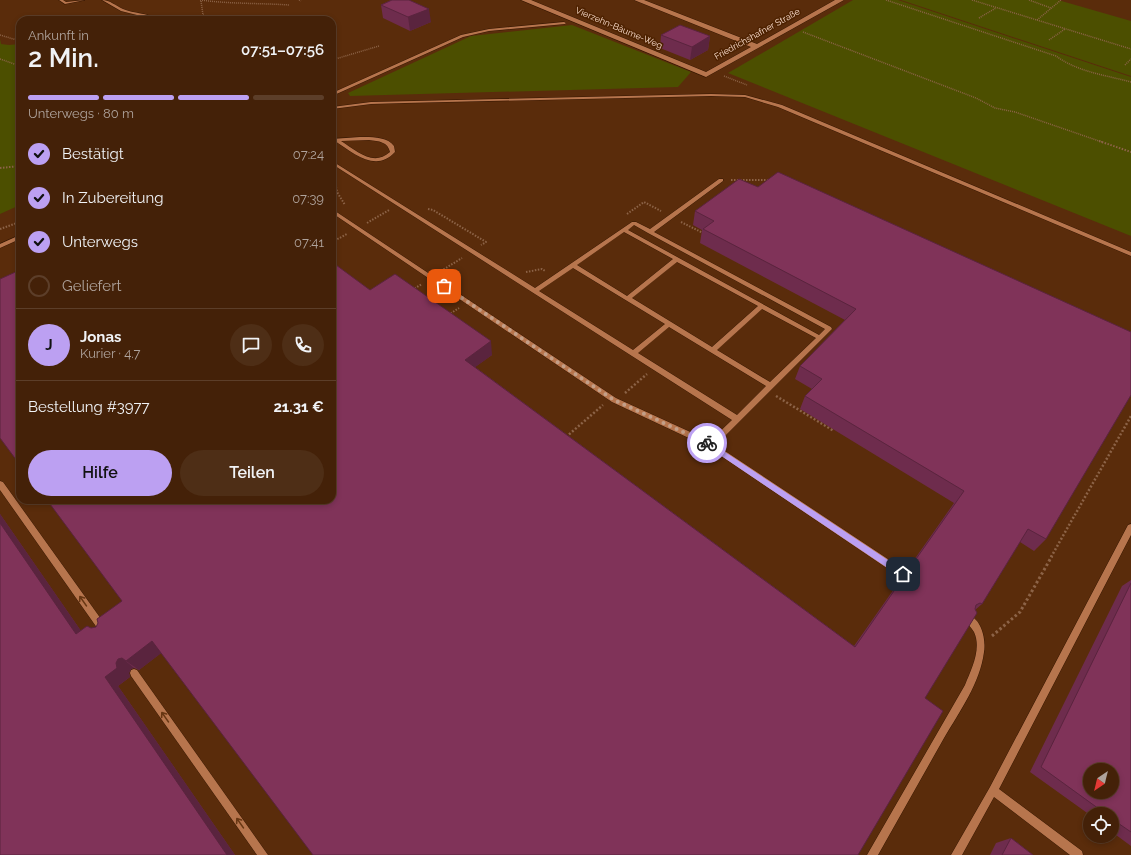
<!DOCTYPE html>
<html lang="de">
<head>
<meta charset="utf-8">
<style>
	:root { --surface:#442108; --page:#4e2e16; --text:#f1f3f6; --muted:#afa39c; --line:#5c3e29; --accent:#bca0f2 }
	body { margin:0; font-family:Raleway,sans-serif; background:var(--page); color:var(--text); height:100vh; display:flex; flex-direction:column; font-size:15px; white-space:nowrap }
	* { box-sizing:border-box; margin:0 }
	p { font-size:13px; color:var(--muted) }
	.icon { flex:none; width:22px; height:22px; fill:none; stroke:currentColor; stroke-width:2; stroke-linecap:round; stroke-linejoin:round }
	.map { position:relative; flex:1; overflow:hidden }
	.details { position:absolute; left:16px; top:16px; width:320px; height:488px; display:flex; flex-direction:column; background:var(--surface); border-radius:12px; box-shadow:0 2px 6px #0003,0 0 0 1px var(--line) }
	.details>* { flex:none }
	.needle { width:26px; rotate:215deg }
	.tools { position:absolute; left:1083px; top:763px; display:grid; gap:8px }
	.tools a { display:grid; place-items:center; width:36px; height:36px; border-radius:50%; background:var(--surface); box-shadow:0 2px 6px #0003,0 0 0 1px var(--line); font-size:20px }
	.pin { position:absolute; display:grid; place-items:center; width:34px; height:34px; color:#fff; margin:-17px; border-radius:8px; box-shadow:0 2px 6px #0006 }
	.courier { position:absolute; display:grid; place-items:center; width:40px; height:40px; margin:-20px; border:3px solid #bca0f2; border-radius:50%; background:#fff; color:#222; box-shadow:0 1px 5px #0007 }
	.summary em { font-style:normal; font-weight:600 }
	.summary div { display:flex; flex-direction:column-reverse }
	.summary { display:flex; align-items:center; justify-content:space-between; height:68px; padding:0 12px }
	h1 { font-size:26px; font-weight:600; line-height:30px }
	.bar { display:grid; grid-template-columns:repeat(4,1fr); gap:6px 4px; align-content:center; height:48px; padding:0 12px }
	.bar i { height:5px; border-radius:3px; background:var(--line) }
	.bar .on { background:var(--accent) }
	.bar p { grid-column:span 4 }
	.line { display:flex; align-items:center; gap:10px; padding:0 12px; border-top:1px solid var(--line) }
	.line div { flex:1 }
	.round { display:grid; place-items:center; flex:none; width:42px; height:42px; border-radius:21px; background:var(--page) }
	ol { padding:0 12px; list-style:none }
	li { display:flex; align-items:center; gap:12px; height:44px }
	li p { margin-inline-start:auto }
	li .icon { padding:4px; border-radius:50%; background:var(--accent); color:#111; stroke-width:4 }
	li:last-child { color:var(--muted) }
	li i { width:22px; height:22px; border:2px solid var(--line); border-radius:50% }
	.primary-button { display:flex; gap:8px; margin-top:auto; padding:8px 12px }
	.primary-button a { flex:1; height:46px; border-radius:24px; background:var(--accent); color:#111; font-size:16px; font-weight:600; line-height:46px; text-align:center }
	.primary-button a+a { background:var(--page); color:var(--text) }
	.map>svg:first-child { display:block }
	.green { fill:#4c4f00 }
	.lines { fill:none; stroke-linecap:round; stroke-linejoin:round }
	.service-casing { stroke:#371702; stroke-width:1 }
	.minor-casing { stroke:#371702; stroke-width:1 }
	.path-far3 { stroke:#8c6347; stroke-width:1.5; stroke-dasharray:1 1; stroke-linecap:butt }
	.path-far2 { stroke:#8c6347; stroke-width:2; stroke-dasharray:1.5 1.5; stroke-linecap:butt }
	.path-far1 { stroke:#8c6347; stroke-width:2.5; stroke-dasharray:2 2; stroke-linecap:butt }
	.path { stroke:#8c6347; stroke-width:3; stroke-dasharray:2.5 2.5; stroke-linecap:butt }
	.service { fill:#b7754d; fill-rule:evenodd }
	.minor { fill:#b7754d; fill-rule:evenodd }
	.wall { fill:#6e2c4d }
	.shaded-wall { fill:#5a243e }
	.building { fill:#803359; stroke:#5a243e; fill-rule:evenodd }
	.oneway { stroke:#683713 }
	.route { fill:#bca0f2 }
	.done { stroke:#c39f88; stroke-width:4; stroke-dasharray:0 7.2 }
	.labels { text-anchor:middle; stroke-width:3; stroke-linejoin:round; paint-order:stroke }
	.far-street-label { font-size:9px; fill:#fbddcc; stroke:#4e2200 }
</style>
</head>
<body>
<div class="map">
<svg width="1131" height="855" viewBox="0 0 1131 855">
	<rect width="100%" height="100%" fill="#5a2c0b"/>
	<!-- green -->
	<g class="green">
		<path d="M 853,0 L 898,0 L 1131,77 L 1131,236 L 728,73 Z"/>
		<path d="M 901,0 L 1058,0 L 1131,21 L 1131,76 Z"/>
		<path d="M 572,25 L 691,72 L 678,87 L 350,96 L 348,93 L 471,36 Z"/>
		<path d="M 0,39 L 1,44 L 9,45 L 20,44 L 20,205 L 0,214 Z"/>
	</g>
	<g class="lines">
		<defs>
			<g id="service">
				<path d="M 59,0 L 63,0 L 66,2 L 85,0 L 65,4 Z"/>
				<path d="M 102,0 C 110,0 116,6 123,9 C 134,14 147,12 157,20 L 152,20 L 149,18 L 121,11 Z"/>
				<path d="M 564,22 L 566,23 L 565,24 L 489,31 L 463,37 L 332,96 L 332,93 L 461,35 L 489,29 Z"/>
				<path d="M 711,94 L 745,95 L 782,105 L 1131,252 L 1131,256 L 778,107 L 745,97 L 711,96 L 405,103 L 371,104 L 332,109 L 332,107 L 371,102 Z"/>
				<path d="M 360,137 C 369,137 387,136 394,146 C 394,146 395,151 395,152 C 376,173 353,153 335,141 L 332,141 L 332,139 ZM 369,140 C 379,141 388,142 390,152 C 373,167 357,151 341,141 Z"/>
				<path d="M 332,161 L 535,288 L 632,222 L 636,222 L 650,229 L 719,179 L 723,179 L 723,181 L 654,232 L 831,327 L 832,329 L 716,445 L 906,571 L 907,574 L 906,577 L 903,578 L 900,577 L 708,447 L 612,402 L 332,213 L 332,209 L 616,398 L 710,441 L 732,420 L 332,164 ZM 634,225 L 648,233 L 825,329 L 819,335 L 628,230 ZM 624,232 L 673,259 L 627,296 L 577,265 ZM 677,262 L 758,306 L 712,347 L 632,298 ZM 573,268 L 665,324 L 633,350 L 539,291 ZM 762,309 L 816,338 L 770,382 L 717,350 ZM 669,327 L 766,386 L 737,415 L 638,353 Z"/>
				<path d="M 20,235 L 20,239 L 0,248 L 0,244 Z"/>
				<path d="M 0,481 L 3,482 L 106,626 L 107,629 L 106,632 L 103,633 L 100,632 L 0,490 Z"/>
				<path d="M 1131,524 L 1131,535 L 999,789 L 1082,851 L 1083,855 L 1070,855 L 994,797 L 962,855 L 951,855 L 990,787 L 1128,525 Z"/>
				<path d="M 969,615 C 982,620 986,640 984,652 C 980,683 960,711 944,738 C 922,777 900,816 878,855 L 867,855 L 965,685 C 971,670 982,649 974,632 C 971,627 967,624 965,619 L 966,616 Z"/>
				<path d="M 134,669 L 137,670 L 268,855 L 257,855 L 131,676 L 130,673 L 131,670 Z"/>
			</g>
			<path id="minor" d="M 521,0 L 531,0 L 706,72 L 751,47 L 634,0 L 644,0 L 757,44 L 835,0 L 844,0 L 706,77 Z"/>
		</defs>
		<!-- service casing -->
		<use href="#service" class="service-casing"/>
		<!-- minor casing -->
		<use href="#minor" class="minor-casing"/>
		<!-- path-far3 -->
		<g class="path-far3">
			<path d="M 200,0 C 230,4 259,3 289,5"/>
			<path d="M 299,0 L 301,1"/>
			<path d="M 886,0 L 1056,56 C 1078,72 1105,75 1131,82"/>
			<path d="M 972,0 L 1131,49"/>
			<path d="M 1029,0 L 1051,8"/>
			<path d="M 201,1 L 203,15 L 215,20"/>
			<path d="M 979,18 L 996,8"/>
			<path d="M 1037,20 L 1061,0"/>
			<path d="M 803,32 L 976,98 L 995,108 L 1015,112 L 1102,142"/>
			<path d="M 0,35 L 20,41"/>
			<path d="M 1049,40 L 1065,29"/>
			<path d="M 0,59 L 20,66"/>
			<path d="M 332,60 L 379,46"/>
			<path d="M 1125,65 L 1131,59"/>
			<path d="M 724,76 L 747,85"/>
		</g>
		<!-- path-far2 -->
		<g class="path-far2">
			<path d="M 1099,141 L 1131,152"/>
			<path d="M 0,168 L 20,166"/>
			<path d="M 332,177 L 334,177 L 337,192 L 345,205"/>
			<path d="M 731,180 L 770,180"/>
			<path d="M 428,209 L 433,210 L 486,242 L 481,245"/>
			<path d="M 627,214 L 644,202 L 661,211"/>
			<path d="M 681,222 L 705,234"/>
			<path d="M 367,223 L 389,210"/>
			<path d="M 0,229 L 20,222"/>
			<path d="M 332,242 L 347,234"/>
			<path d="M 441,271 L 462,258"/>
			<path d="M 526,272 L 542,269 L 545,271"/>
			<path d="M 412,290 L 422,284"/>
			<path d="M 448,315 L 459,308"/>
		</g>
		<!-- path-far1 -->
		<g class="path-far1">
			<path d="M 625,393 L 647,374"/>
			<path d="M 776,396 L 834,431"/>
			<path d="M 566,437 L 603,405"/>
			<path d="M 1051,557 L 1131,416"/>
		</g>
		<!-- path -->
		<path class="path" d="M 992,636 L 1020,612 L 1052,556"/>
		<!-- service -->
		<use href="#service" class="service"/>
		<!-- minor -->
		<use href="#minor" class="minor"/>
	</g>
	<!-- wall -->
	<g class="wall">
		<path d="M 391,0 L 409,0 L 431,22 L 410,31 L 383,18 L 381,5 Z"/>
		<path d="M 661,35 L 710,36 L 708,50 L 690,60 L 660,48 Z"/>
		<path d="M 758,187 L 1046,539 L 1034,551 L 1020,542 L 982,604 L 975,610 L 925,698 L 161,653 L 139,670 L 134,668 L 131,669 L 129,673 L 130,677 L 118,686 L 235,855 L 0,855 L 0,514 L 81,631 L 96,627 L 122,601 L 370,290 L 492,355 L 475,367 L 854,646 L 901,579 L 907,571 L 907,570 L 954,503 L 800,409 L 805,396 L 812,389 L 795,379 L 800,366 L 845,320 L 700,243 L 702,230 L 693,225 L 695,211 Z"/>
		<path d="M 1131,580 L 1131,846 L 1112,832 L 1112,814 L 1090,814 L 1090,815 L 1030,772 L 1122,586 Z"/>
		<path d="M 1011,838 L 1033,855 L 990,855 L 996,843 Z"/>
	</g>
	<!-- shaded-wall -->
	<g class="shaded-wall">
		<path d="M 429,9 L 431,22 L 410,31 L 408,17 Z"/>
		<path d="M 710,36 L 708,50 L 690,60 L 692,47 Z"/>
		<path d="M 491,341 L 492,355 L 467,373 L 465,360 Z"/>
		<path d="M 0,514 L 90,644 L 76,634 L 0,523 Z"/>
		<path d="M 152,641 L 164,651 L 139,670 L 126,661 Z"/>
		<path d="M 122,658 L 134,668 L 131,669 L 129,673 L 130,677 L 118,686 L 235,855 L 227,855 L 105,677 L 116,663 L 118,659 Z"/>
	</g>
	<!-- building -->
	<g class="building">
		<path d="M 392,0 L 409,0 L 429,9 L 408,17 L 381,5 Z"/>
		<path d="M 680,25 L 710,36 L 692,47 L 661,35 Z"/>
		<path d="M 778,172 L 1131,332 L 1131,395 L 1046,539 L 1028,529 L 982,604 L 980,603 L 976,605 L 975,609 L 977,613 L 925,698 L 943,711 L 858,855 L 313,855 L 152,641 L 126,661 L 122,658 L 118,659 L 116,663 L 117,668 L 105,677 L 227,855 L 0,855 L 0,523 L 76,634 L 87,626 L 91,628 L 96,627 L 98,623 L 97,619 L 122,601 L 47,500 L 332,500 L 332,262 L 370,290 L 395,274 L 491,341 L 465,360 L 855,647 L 910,568 L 917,566 L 916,559 L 964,491 L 805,396 L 822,379 L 800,366 L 856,309 L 703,229 L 714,221 L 695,211 L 739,179 L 758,187 Z"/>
		<path d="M 20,270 L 20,465 L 0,438 L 0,279 Z"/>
		<path d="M 1131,583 L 1131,832 L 1112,819 L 1112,814 L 1106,814 L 1041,767 ZM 1090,770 L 1112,770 L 1112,792 L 1090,792 Z"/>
		<path d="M 1011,838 L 1033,855 L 1002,855 Z"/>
	</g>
	<!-- one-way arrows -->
	<defs><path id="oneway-shaft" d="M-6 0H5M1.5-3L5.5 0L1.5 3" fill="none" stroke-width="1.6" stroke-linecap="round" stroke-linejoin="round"/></defs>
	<g class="oneway">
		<use href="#oneway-shaft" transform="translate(83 601) rotate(-125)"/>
		<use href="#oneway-shaft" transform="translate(165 717) rotate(-125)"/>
		<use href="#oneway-shaft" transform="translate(240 823) rotate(-125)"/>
	</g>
	<!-- route -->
	<path class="route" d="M 707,440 L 906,572 L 906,577 L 901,577 L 705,445 L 705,441 Z"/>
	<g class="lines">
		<!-- done -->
		<path class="done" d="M 444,286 L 614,400 L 707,443"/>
	</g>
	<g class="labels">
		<!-- far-street labels -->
		<g class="far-street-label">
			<text transform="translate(619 28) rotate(23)" y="3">Vierzehn-Bäume-Weg</text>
			<text transform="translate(757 34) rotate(-29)" y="3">Friedrichshafner Straße</text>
		</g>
	</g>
</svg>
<div class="tools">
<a><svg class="needle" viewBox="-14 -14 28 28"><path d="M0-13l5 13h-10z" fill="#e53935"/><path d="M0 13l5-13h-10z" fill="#afa39c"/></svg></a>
<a><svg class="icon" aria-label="locate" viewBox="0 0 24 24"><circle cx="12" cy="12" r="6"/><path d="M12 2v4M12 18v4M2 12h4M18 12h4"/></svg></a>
</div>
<div class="pin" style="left:444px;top:286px;background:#ea580c"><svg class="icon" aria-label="bag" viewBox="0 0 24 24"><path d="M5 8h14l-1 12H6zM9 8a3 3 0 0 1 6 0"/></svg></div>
<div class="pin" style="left:903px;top:574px;background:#1f2937"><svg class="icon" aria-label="home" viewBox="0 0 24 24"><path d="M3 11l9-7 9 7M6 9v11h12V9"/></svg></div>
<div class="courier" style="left:707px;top:443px"><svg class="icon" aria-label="bike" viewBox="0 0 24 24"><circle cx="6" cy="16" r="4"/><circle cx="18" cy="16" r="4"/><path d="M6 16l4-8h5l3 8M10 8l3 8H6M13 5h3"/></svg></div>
<section class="details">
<div class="summary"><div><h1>2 Min.</h1><p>Ankunft in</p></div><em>07:51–07:56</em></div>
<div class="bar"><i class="on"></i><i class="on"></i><i class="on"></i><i></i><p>Unterwegs · 80 m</p></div>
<ol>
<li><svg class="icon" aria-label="check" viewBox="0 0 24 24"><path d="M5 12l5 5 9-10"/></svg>Bestätigt<p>07:24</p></li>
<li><svg class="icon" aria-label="check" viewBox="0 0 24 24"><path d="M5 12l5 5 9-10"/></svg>In Zubereitung<p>07:39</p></li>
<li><svg class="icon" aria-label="check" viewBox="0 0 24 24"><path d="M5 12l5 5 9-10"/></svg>Unterwegs<p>07:41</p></li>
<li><i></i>Geliefert</li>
</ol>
<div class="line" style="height:72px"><b class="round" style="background:var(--accent);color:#111">J</b><div><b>Jonas</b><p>Kurier · 4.7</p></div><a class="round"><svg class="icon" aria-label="chat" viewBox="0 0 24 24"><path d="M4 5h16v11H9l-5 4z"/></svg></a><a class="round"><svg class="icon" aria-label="phone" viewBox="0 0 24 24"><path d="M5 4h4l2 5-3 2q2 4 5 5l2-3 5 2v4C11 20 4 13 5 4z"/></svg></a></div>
<div class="line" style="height:52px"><div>Bestellung #3977</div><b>21.31 €</b></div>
<div class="primary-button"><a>Hilfe</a><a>Teilen</a></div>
</section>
</div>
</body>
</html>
